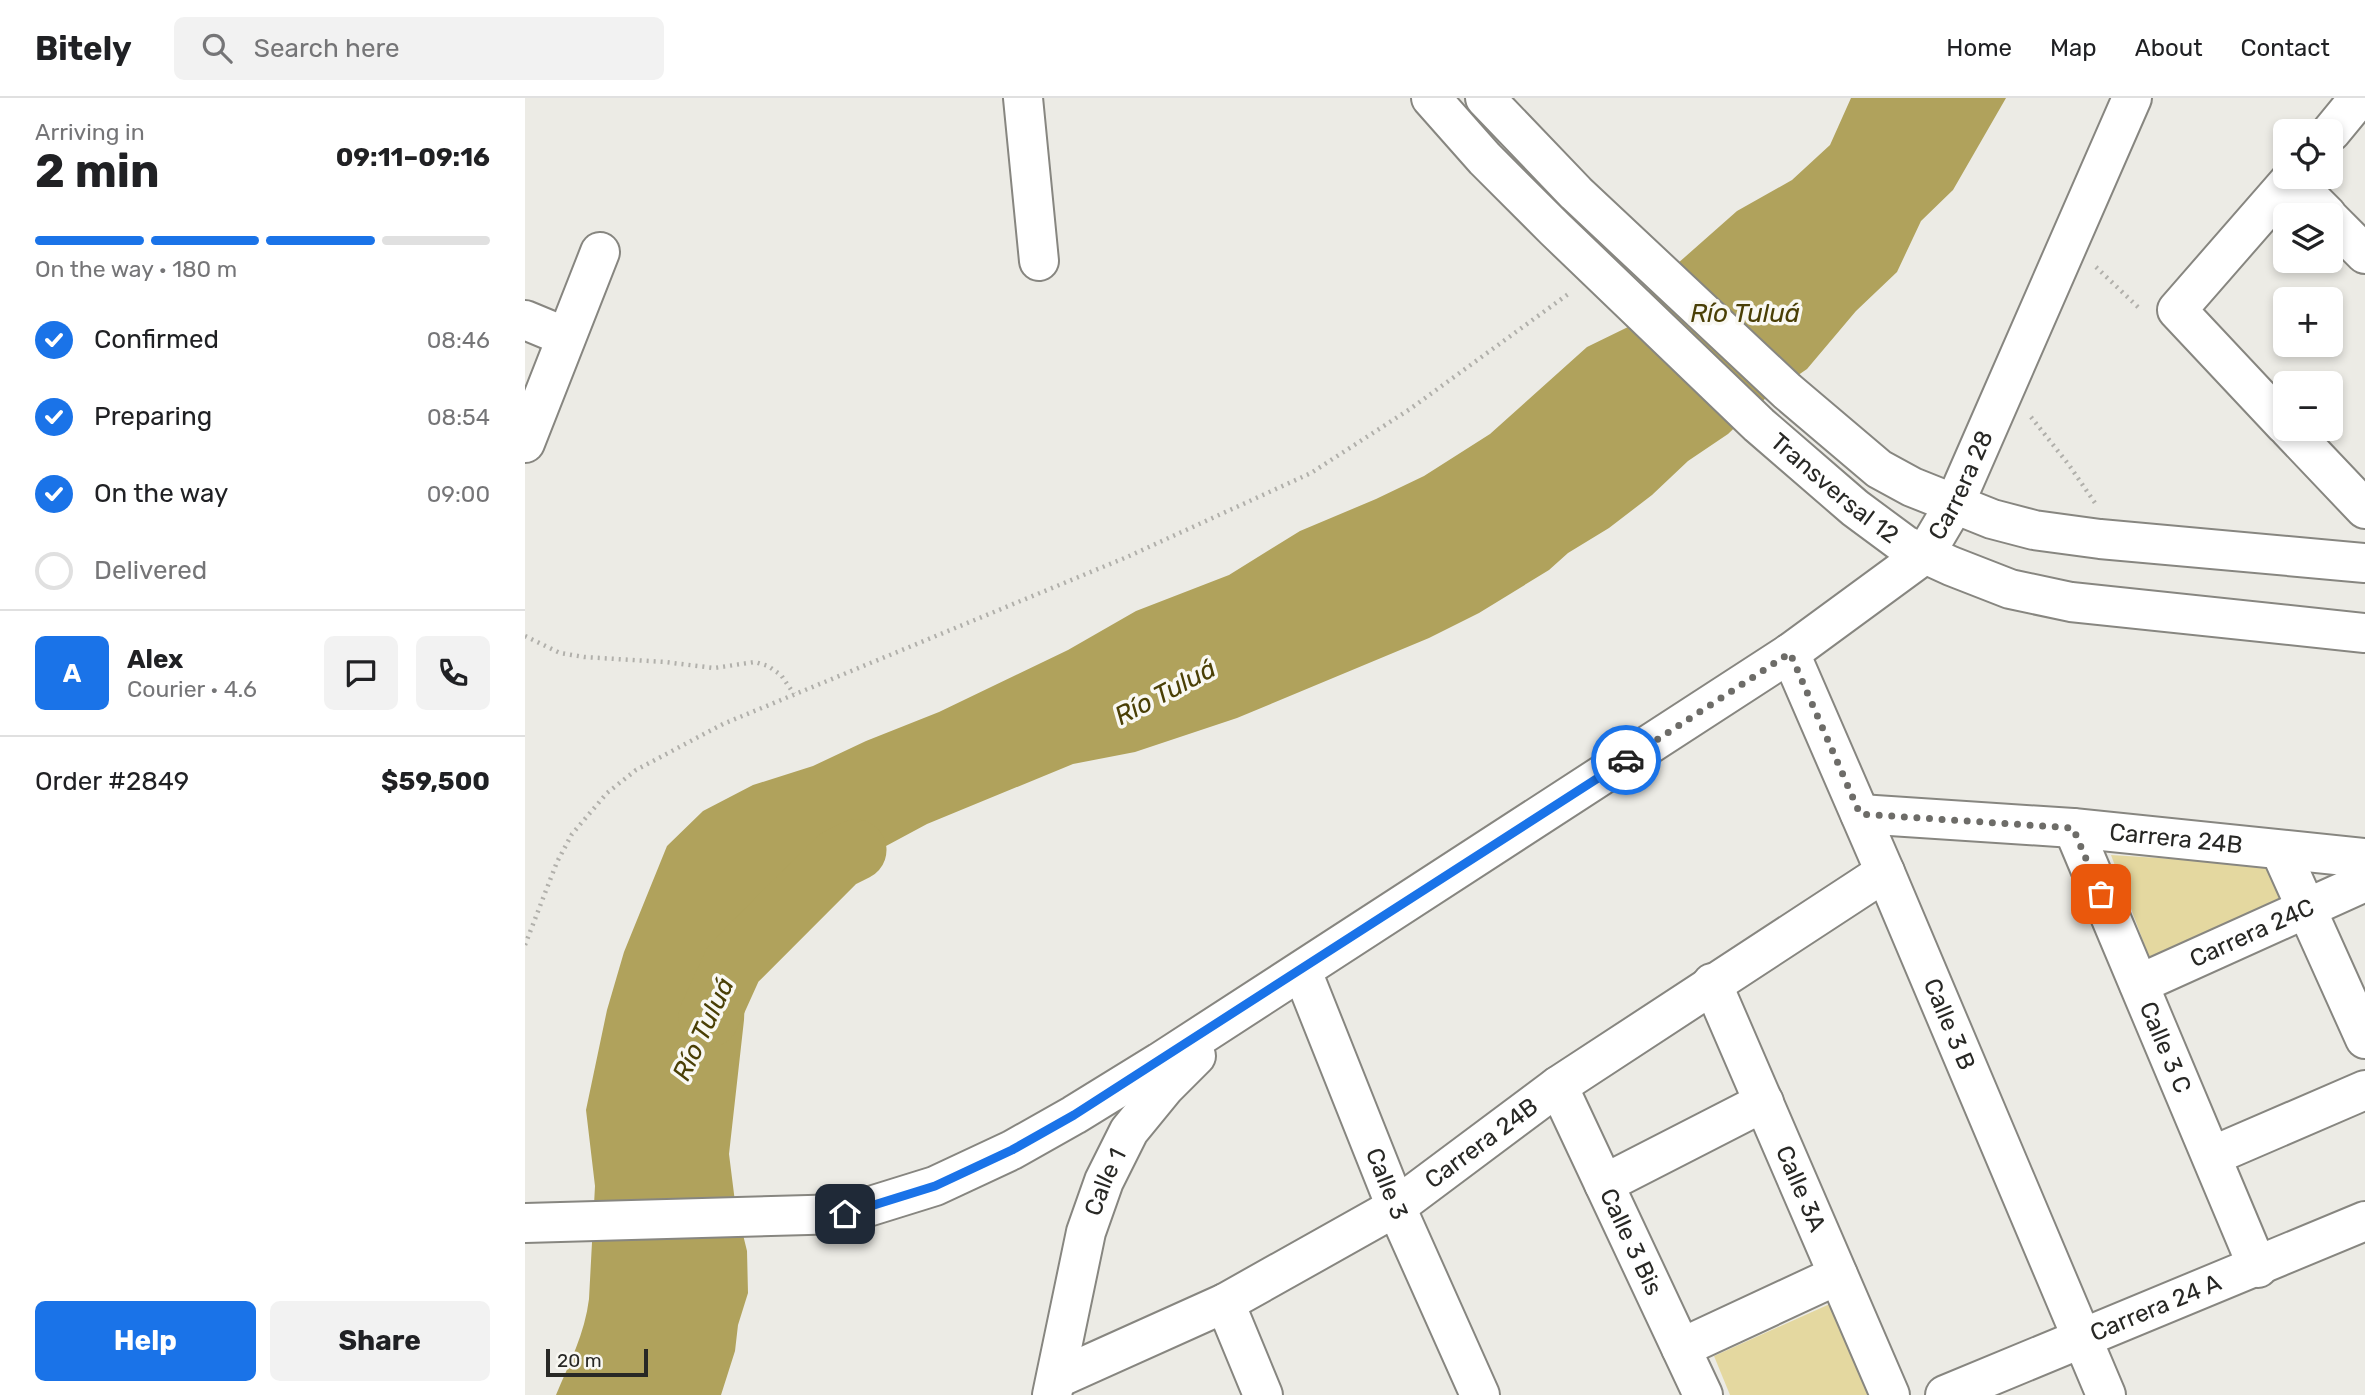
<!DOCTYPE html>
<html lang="en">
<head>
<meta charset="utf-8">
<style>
	:root { --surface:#fff; --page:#f2f2f2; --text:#202124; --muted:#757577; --line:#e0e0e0; --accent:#1a73e8 }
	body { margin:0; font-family:Rubik,sans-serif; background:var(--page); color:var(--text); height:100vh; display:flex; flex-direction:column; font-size:26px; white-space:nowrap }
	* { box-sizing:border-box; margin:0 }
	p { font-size:23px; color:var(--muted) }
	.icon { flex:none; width:38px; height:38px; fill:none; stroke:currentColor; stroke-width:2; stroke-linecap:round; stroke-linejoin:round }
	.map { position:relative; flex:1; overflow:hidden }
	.sheet { display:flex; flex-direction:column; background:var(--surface); width:525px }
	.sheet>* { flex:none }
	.buttons { position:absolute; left:1748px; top:21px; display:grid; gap:14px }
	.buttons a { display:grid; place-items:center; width:70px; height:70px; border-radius:10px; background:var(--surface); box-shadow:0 4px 10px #0003; font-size:35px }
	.scale { position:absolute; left:21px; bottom:18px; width:102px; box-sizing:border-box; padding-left:7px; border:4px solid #282825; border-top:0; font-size:19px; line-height:24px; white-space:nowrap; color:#282825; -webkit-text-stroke:5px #f9f8f2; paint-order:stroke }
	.pin { position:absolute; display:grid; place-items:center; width:60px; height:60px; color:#fff; margin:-30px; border-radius:14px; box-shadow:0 4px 10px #0006 }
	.courier { position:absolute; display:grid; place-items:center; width:70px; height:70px; margin:-35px; border:5px solid #1a73e8; border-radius:50%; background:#fff; color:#222; box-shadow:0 2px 9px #0007 }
	.headline em { font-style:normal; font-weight:700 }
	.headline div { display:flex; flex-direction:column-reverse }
	.headline { display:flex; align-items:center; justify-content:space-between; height:119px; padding:0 35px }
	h1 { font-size:46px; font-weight:700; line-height:52px }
	.bar { display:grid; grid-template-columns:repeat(4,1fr); gap:10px 7px; align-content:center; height:84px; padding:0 35px }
	.bar i { height:9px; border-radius:5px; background:var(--line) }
	.bar .selected { background:var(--accent) }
	.bar p { grid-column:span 4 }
	.line { display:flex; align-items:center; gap:18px; padding:0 35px; border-top:2px solid var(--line) }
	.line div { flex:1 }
	.round { display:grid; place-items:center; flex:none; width:74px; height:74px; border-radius:10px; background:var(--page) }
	ol { padding:0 35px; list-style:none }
	li { display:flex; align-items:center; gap:21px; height:77px }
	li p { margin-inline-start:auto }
	li .icon { padding:7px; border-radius:50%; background:var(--accent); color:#fff; stroke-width:4 }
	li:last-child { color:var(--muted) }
	li i { width:38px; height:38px; border:4px solid var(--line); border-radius:50% }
	.action { display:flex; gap:14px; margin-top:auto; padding:14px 35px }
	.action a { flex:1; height:80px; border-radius:10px; background:var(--accent); color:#fff; font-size:28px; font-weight:700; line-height:80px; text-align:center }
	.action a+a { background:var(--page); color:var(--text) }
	header { display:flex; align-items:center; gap:42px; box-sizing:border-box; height:98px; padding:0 35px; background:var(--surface); border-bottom:2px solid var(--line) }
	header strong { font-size:33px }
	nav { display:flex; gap:38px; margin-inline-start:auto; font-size:24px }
	.search { width:490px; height:63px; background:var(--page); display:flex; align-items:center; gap:18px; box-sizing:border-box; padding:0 24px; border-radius:10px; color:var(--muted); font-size:26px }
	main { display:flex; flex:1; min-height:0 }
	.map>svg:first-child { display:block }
	.green { fill:#e4d8a0 }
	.water { fill:#b0a25c }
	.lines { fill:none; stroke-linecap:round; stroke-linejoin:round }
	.river { stroke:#b0a25c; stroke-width:61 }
	.minor-casing { stroke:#878680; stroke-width:42 }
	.major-casing { stroke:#878680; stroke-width:42 }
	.path { stroke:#b1b0ab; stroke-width:4.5; stroke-dasharray:2 5; stroke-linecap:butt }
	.minor { stroke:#fff; stroke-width:38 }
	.major { stroke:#fff; stroke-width:38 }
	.done { stroke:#6d6c68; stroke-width:7; stroke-dasharray:0 12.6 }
	.route { stroke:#1a73e8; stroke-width:9 }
	.labels { text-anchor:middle; stroke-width:7; stroke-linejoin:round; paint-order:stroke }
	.street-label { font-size:24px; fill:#282825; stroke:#f9f8f2 }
	.water-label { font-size:26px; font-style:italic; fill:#4a3f05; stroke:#f9f8f2 }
</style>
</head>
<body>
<header>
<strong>Bitely</strong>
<div class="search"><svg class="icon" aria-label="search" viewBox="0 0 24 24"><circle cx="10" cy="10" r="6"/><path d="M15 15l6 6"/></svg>Search here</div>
<nav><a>Home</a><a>Map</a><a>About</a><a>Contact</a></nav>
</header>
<main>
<section class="sheet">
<div class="headline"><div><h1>2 min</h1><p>Arriving in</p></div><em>09:11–09:16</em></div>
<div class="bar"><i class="selected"></i><i class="selected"></i><i class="selected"></i><i></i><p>On the way · 180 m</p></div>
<ol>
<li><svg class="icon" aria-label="check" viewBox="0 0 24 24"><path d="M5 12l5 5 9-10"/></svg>Confirmed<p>08:46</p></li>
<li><svg class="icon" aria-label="check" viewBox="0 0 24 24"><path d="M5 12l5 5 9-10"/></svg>Preparing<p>08:54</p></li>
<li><svg class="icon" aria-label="check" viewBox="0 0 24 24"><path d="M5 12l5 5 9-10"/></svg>On the way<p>09:00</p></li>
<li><i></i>Delivered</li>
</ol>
<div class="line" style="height:126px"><b class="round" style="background:var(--accent);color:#fff">A</b><div><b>Alex</b><p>Courier · 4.6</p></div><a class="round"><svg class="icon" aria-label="chat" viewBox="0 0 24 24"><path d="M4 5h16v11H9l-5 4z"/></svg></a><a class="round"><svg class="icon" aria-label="phone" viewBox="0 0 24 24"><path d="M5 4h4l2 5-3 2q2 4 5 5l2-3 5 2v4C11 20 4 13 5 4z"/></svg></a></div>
<div class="line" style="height:91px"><div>Order #2849</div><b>$59,500</b></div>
<div class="action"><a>Help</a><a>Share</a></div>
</section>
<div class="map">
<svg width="1840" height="1297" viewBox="0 0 1840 1297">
	<rect width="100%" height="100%" fill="#ecebe5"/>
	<!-- green -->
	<g class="green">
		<path d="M 1586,757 L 1746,767 L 1764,804 L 1627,867 Z"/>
		<path d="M 1307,1205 L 1344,1297 L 1205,1297 L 1189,1258 Z"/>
	</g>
	<!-- water -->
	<path class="water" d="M 1326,0 L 1481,0 L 1428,92 L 1396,123 L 1372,174 L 1331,213 L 1282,271 L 1243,298 L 1203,336 L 1163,363 L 1127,397 L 1084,430 L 1043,455 L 1024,472 L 954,515 L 904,540 L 712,620 L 610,654 L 548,666 L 402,726 L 348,755 L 234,827 L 222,857 L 219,922 L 204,1056 L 210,1104 L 222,1153 L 223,1195 L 213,1227 L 210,1253 L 196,1297 L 31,1297 C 44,1266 60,1235 64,1201 L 70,1088 L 61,1012 L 82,912 L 99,854 L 142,748 L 178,713 L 228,687 L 288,668 L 341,643 L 414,614 L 543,552 L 611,513 L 704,477 L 775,433 L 851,401 L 899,378 L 965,336 L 1062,249 L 1103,229 L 1126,189 L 1212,113 L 1267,82 L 1305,47 Z"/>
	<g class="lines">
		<!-- river -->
		<path class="river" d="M 184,919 L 208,866 L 313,761 L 331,752"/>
		<defs>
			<g id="minor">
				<path d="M 498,0 L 514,163"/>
				<path d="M 1806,34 L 1834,0"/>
				<path d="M 1766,81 L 1802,117"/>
				<path d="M 1806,122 L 1840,156"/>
				<path d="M 0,222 L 41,239"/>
				<path d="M 1760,327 L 1652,212 L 1768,79"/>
				<path d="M 1764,331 L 1840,411"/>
				<path d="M 0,345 L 75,154"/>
				<path id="s1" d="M 1265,555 L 1360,774 L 1581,1297"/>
				<path id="s2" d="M 1335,716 L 1548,730 L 1840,760"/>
				<path id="s3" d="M 1548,730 L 1733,1170"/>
				<path d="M 1755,752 L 1840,941"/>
				<path id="s4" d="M 777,873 L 871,1109 L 955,1297"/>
				<path id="s5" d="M 1187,885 L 1365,1297"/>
				<path id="s6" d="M 1614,886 L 1840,784"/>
				<path id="s7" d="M 1033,988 L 1178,1297"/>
				<path d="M 1687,1058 L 1840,992"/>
				<path d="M 1079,1086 L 1239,1004"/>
				<path id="s8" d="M 0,1125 L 320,1116 L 410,1088 L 487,1052 L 549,1017 L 635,964 L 1265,555 L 1400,456 L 1429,407 L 1607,0"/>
				<path d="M 700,1205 L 738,1297"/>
				<path d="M 1156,1250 L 1313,1177"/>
				<path id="s9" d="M 531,1281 L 700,1205 L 871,1109 L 1033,988 L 1360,774"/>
				<path id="s10" d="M 527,1297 L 561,1134 L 579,1083 L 604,1033 L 640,989 L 671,958"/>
				<path id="s11" d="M 1420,1297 L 1840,1123"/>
			</g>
			<g id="major">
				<path id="s12" d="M 906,0 L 960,61 L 1030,131 L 1234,327 L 1330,410 L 1380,447 L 1426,468 L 1485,491 L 1546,504 L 1840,535"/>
				<path d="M 960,0 L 1051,95 L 1262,293 L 1354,371 L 1387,389 L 1467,421 L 1509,432 L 1575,441 L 1840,465"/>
			</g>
		</defs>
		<!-- minor casing -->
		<use href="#minor" class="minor-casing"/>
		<!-- major casing -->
		<use href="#major" class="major-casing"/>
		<!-- path -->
		<g class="path">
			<path d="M 1571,169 L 1615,211"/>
			<path d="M 1506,319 L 1544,367 L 1570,405"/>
			<path d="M 0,538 L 35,555 L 59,559 L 140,564 L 189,570 L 230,564 L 243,568 L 256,577 L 269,596"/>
			<path d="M 0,847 L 32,764 L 47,736 L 82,695 L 111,672 L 198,626 L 602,459 L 786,375 L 885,311 L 1046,194"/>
		</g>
		<!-- minor -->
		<use href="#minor" class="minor"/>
		<!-- major -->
		<use href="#major" class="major"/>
	</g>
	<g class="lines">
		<!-- done -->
		<path class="done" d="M 1101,662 L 1265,555 L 1335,716 L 1548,730 L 1576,796"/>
		<!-- route -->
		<path class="route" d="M 320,1116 L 410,1088 L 487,1052 L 549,1017 L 1101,662"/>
	</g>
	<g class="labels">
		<!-- street labels -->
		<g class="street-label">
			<text dy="8" stroke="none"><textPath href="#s8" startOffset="1668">Carrera 28</textPath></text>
			<text dy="8" stroke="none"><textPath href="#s12" startOffset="562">Transversal 12</textPath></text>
			<text dy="8" stroke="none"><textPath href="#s2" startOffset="317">Carrera 24B</textPath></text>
			<text dy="8" stroke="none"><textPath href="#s6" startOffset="124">Carrera 24C</textPath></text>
			<text dy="8" stroke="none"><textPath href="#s1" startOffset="404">Calle 3 B</textPath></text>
			<text dy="8" stroke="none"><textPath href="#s3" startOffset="238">Calle 3 C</textPath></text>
			<text dy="8" stroke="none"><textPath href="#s9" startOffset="488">Carrera 24B</textPath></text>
			<text dy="8" stroke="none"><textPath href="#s10" startOffset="220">Calle 1</textPath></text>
			<text dy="8" stroke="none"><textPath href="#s4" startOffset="229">Calle 3</textPath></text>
			<text dy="8" stroke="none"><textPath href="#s5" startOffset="224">Calle 3A</textPath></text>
			<text dy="8" stroke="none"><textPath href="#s7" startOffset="172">Calle 3 Bis</textPath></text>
			<text dy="8" stroke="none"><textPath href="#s11" startOffset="228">Carrera 24 A</textPath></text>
		</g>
		<!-- water labels -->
		<g class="water-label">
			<text x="1220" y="224">Río Tuluá</text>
			<text transform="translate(640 594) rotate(-28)" y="9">Río Tuluá</text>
			<text transform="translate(178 931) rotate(-65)" y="9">Río Tuluá</text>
		</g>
	</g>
</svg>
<div class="buttons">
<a><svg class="icon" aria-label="locate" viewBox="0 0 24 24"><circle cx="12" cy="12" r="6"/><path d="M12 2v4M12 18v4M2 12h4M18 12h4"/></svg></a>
<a><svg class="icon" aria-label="layers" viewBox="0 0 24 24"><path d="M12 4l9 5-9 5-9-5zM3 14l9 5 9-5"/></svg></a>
<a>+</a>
<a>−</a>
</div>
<div class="scale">20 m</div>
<div class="pin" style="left:1576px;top:796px;background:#ea580c"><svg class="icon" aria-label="bag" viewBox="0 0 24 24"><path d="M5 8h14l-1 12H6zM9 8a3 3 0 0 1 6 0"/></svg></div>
<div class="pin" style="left:320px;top:1116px;background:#1f2937"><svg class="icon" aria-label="home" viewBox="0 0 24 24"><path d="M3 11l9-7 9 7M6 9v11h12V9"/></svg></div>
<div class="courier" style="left:1101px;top:662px"><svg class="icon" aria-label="car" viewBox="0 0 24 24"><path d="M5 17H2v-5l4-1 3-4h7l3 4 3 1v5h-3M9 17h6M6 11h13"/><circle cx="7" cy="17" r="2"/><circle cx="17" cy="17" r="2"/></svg></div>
</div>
</main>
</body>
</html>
